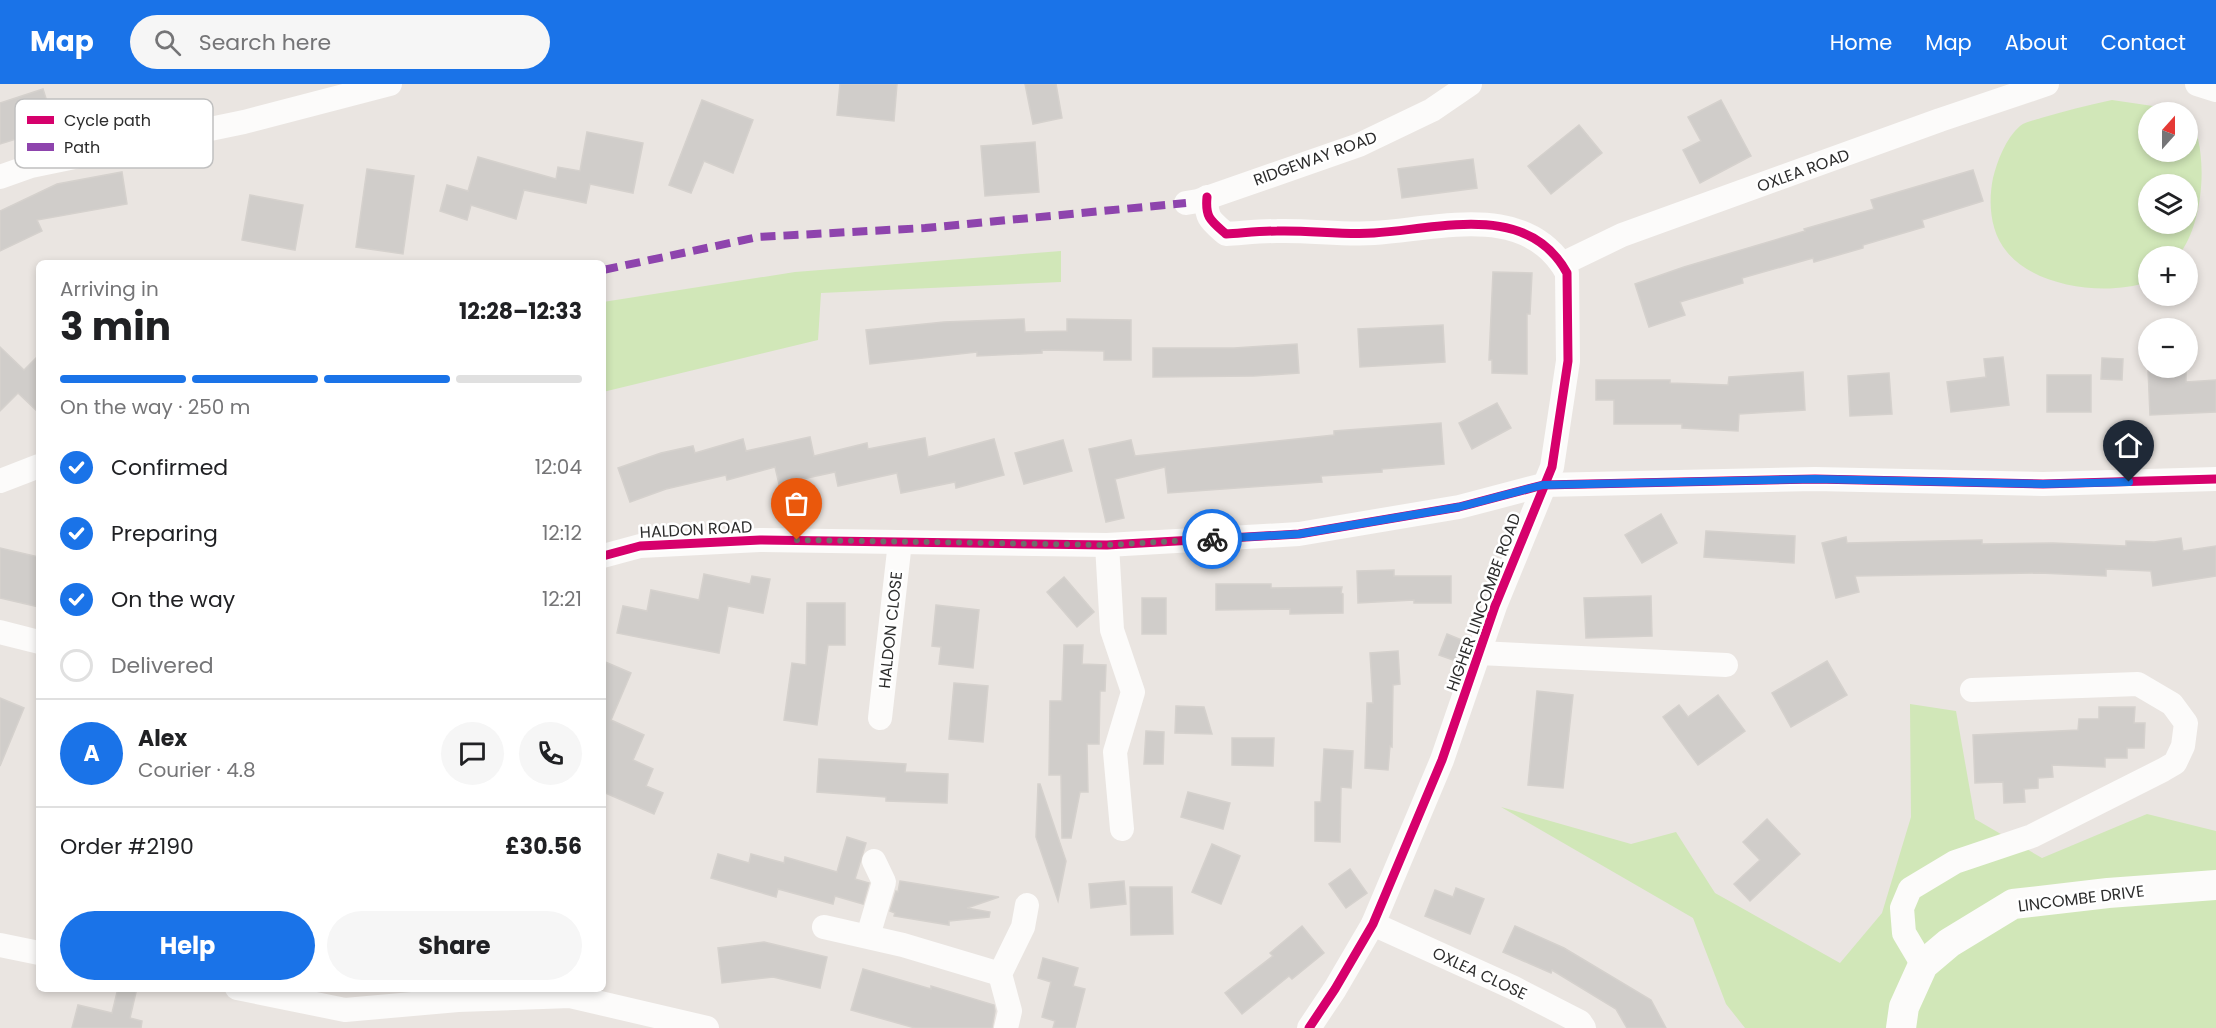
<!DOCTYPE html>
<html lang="en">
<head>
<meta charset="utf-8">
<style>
	:root { --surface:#fff; --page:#f6f6f6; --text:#202124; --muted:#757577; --line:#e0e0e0; --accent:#1a73e8 }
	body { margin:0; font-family:Poppins,sans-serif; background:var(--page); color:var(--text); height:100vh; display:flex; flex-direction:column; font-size:22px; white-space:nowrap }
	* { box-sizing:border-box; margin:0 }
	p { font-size:20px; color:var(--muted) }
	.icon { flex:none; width:33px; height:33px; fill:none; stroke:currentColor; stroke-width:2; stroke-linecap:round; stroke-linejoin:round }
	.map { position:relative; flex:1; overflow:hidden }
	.details { position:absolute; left:36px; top:176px; width:570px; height:732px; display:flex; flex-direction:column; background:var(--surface); border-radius:9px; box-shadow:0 3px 9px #0003 }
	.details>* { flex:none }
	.needle { width:39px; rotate:21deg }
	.fabs { position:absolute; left:2138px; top:18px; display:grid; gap:12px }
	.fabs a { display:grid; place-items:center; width:60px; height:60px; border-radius:50%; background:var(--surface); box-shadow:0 3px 9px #0003; font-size:30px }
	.pin { position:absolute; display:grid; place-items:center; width:51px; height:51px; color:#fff; margin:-62px -26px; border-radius:50% 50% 50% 0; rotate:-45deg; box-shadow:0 0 6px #0007 }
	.pin .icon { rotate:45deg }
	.courier { position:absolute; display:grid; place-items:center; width:60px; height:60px; margin:-30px; border:4px solid #1a73e8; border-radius:50%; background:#fff; color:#222; box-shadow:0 2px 8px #0007 }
	.head em { font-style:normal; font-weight:700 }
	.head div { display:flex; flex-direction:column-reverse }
	.head { display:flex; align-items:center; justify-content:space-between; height:102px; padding:0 24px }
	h1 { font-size:39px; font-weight:700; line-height:45px }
	.bar { display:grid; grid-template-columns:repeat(4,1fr); gap:9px 6px; align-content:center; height:72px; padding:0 24px }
	.bar i { height:8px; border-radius:4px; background:var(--line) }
	.bar .on { background:var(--accent) }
	.bar p { grid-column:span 4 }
	.line { display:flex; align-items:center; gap:15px; padding:0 24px; border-top:2px solid var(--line) }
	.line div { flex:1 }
	.round { display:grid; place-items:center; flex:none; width:63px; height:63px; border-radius:32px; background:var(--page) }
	ol { padding:0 24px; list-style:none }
	li { display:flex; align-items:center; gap:18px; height:66px }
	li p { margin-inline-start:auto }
	li .icon { padding:6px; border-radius:50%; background:var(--accent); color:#fff; stroke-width:4 }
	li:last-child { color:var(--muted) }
	li i { width:33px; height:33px; border:3px solid var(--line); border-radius:50% }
	.cta { display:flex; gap:12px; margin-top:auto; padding:12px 24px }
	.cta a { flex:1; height:69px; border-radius:36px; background:var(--accent); color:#fff; font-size:24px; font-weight:700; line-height:69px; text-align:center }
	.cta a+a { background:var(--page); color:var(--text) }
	header { display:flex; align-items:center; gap:36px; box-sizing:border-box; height:84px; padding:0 30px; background:var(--accent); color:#fff }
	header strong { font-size:28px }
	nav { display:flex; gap:33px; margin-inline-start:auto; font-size:21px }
	.search { width:420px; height:54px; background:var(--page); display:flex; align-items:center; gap:15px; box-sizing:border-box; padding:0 21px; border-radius:33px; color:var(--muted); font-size:22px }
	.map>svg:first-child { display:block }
	.green { fill:#d1e7b8; fill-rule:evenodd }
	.building { fill:#d0cdca; stroke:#d5d1cd; stroke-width:1.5 }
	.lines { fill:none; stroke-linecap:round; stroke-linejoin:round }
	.minor { stroke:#fcfbfa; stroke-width:24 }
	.tertiary { stroke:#fcfbfa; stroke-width:30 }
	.quiet { stroke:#8e44ad; stroke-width:8; stroke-dasharray:15 8; stroke-linecap:butt }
	.cycleway-casing { stroke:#fff; stroke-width:13 }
	.cycleway { stroke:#d6006c; stroke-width:9 }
	.done { stroke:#6e6d6b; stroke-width:6; stroke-dasharray:0 10.8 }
	.route { stroke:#1a73e8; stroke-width:8 }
	.labels { text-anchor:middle; stroke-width:5; stroke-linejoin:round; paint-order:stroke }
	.street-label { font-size:16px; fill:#2c2c2c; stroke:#fff }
	.key { fill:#fff; stroke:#c0c0c0; stroke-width:1.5 }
	.key-label { font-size:16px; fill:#2c2c2c }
</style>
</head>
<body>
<header>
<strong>Map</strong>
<div class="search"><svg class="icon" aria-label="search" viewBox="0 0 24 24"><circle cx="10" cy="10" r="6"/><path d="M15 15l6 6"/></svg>Search here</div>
<nav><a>Home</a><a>Map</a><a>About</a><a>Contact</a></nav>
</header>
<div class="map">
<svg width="2216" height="944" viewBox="0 0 2216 944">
	<rect width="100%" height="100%" fill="#eae5e1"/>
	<!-- green -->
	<g class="green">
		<path d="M 2112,16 L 2187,27 C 2210,62 2205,140 2178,172 L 2148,172 L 2148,198 C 2107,212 2036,204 2007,168 C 1990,148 1988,119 1993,94 C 1997,77 2006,54 2020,42 C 2025,38 2035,36 2041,34 C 2065,27 2088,21 2112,16 ZM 2148,28 L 2187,28 L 2187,68 L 2148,68 ZM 2148,100 L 2187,100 L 2187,140 L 2148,140 Z"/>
		<path d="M 1061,167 L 1061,198 L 821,209 L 818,256 L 603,308 L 603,218 L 795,188 Z"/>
		<path d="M 1910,620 L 1956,627 L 1975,735 L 2042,774 L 2147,730 L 2216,747 L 2216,944 L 1745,944 L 1726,920 L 1693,834 L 1501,723 L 1631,760 L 1676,748 L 1715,809 L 1840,879 L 1882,829 L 1911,733 Z"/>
	</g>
	<!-- building -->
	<g class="building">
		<path d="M 840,0 L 897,0 L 894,37 L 837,31 Z"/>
		<path d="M 1025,0 L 1056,0 L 1062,34 L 1033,40 Z"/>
		<path d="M 43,5 L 55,43 L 0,60 L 0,19 Z"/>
		<path d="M 702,16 L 753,36 L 733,89 L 704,77 L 691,109 L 669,101 Z"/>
		<path d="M 1721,16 L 1751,72 L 1700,99 L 1683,66 L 1701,57 L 1688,33 Z"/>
		<path d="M 1579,41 L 1602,69 L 1551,110 L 1528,82 Z"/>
		<path d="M 587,48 L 643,59 L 633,109 L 590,100 L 586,119 L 524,106 L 516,135 L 471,121 L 467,136 L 440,127 L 447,101 L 468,107 L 478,73 L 556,95 L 558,83 L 580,87 Z"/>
		<path d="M 1035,58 L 1039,108 L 985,112 L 981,62 Z"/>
		<path d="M 1473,75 L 1477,104 L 1402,114 L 1398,85 Z"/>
		<path d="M 367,85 L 414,92 L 403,170 L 356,163 Z"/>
		<path d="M 1973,86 L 1983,117 L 1922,136 L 1924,143 L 1863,161 L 1863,164 L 1814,178 L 1813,174 L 1742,194 L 1743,199 L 1680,218 L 1685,231 L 1649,243 L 1635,200 L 1684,183 L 1805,147 L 1804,145 L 1874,125 L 1871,116 Z"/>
		<path d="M 122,88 L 127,120 L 37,136 L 42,147 L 0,167 L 0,127 L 57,100 Z"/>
		<path d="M 250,111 L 303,121 L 295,166 L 242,156 Z"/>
		<path d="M 1493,188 L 1532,189 L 1530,230 L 1527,230 L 1527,290 L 1492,289 L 1492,276 L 1489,276 Z"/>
		<path d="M 1024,235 L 1025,248 L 1067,247 L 1067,235 L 1131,236 L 1131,276 L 1104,276 L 1104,267 L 1042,266 L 1042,269 L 977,272 L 977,268 L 870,280 L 866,246 L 944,238 Z"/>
		<path d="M 1443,241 L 1445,278 L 1360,283 L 1358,245 Z"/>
		<path d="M 1297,260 L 1299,289 L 1254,292 L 1153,293 L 1153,264 L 1234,264 Z"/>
		<path d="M 0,263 L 24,286 L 39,271 L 39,329 L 18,309 L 0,327 Z"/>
		<path d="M 2003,273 L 2009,321 L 1951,328 L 1947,298 L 1986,293 L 1984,275 Z"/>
		<path d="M 2102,274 L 2123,275 L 2122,296 L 2101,295 Z"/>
		<path d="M 2186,284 L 2186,298 L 2216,296 L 2216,328 L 2150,331 L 2148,285 Z"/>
		<path d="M 1803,288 L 1805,326 L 1739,330 L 1738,347 L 1682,344 L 1682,340 L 1614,340 L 1614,316 L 1596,316 L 1596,296 L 1670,296 L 1670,299 L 1728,301 L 1729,293 Z"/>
		<path d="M 1889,289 L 1892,330 L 1850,332 L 1848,292 Z"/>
		<rect x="2047" y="291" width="44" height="37"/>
		<path d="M 1497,319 L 1511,344 L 1472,365 L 1459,339 Z"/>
		<path d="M 1441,339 L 1444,380 L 1382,385 L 1382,388 L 1321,392 L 1322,398 L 1168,409 L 1165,383 L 1115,395 L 1124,434 L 1106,438 L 1089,365 L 1131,356 L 1135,372 L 1334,351 L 1334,347 Z"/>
		<path d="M 810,353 L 814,372 L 867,359 L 868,365 L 925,354 L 928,373 L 994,355 L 1004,391 L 956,404 L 955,398 L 901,409 L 897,389 L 838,402 L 835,388 L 779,400 L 775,383 L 727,396 L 726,391 L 666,405 L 630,418 L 618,384 L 661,369 L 693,362 L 695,369 L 743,355 L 746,367 Z"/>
		<path d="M 1063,356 L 1072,387 L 1024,400 L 1015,369 Z"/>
		<path d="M 1661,430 L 1677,459 L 1642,479 L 1625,451 Z"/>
		<path d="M 1706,447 L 1795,452 L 1794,479 L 1704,473 Z"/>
		<path d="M 1846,453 L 1847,459 L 1982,456 L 1982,460 L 2053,459 L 2126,462 L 2126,457 L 2154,458 L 2181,454 L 2183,467 L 2216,462 L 2216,492 L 2153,502 L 2151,487 L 2106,485 L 2106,492 L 2040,489 L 1855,492 L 1859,508 L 1836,514 L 1822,459 Z"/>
		<path d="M 0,464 L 39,473 L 39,523 L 0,514 Z"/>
		<path d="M 1394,486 L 1394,492 L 1451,492 L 1451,519 L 1414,519 L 1414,516 L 1358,519 L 1357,487 Z"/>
		<path d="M 704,490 L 750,500 L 752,492 L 770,495 L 763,529 L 728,522 L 719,569 L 617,549 L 623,522 L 647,527 L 651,506 L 699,516 Z"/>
		<path d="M 1064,493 L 1094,528 L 1077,543 L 1047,508 Z"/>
		<path d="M 1216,500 L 1271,500 L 1271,504 L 1342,503 L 1341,509 L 1343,510 L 1343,529 L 1290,530 L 1290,525 L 1216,526 Z"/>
		<path d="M 1651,512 L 1652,552 L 1586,554 L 1584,514 Z"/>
		<rect x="1142" y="514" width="24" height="36"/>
		<path d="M 807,519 L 845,519 L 845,561 L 828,561 L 817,641 L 784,636 L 792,579 L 806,581 Z"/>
		<path d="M 936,521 L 979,526 L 973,584 L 939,580 L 941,563 L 932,562 Z"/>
		<path d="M 1447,550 L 1464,557 L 1456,577 L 1439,571 Z"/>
		<path d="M 1064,561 L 1083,561 L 1082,580 L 1106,581 L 1105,607 L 1100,607 L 1099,660 L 1087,660 L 1088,708 L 1080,708 L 1071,754 L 1062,754 L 1061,691 L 1049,691 L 1050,617 L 1062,617 Z"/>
		<path d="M 1398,567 L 1400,600 L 1393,601 L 1392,663 L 1390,662 L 1388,686 L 1365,684 L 1367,619 L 1373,619 L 1370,569 Z"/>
		<path d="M 603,577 L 631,589 L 611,636 L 644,651 L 633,676 L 653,685 L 646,702 L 663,709 L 654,730 L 603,708 Z"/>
		<path d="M 1827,577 L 1847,611 L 1791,643 L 1772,609 Z"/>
		<path d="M 954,599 L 988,602 L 983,658 L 949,655 Z"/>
		<path d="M 1537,607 L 1573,611 L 1563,704 L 1528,701 Z"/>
		<path d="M 1718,611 L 1745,647 L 1698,681 L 1663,633 L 1679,621 L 1688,633 Z"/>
		<path d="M 0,614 L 24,624 L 0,682 Z"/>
		<path d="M 1176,622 L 1204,623 L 1212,650 L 1175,649 Z"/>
		<path d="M 2099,623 L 2135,623 L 2134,639 L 2145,639 L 2144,664 L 2127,664 L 2127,674 L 2105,674 L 2105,683 L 2052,681 L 2053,693 L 2038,694 L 2038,704 L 2024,705 L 2025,718 L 2004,719 L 2003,698 L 1975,699 L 1973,651 L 2078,646 L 2079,635 L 2099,635 Z"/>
		<path d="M 1146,647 L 1164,648 L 1163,680 L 1144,680 Z"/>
		<path d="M 1232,654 L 1274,654 L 1273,682 L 1232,681 Z"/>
		<path d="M 1324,665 L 1353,667 L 1351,704 L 1341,703 L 1340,758 L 1315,757 L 1315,718 L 1321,718 Z"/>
		<path d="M 819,675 L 906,680 L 905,688 L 948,690 L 947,719 L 886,717 L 886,713 L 817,708 Z"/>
		<path d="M 1038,700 L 1040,700 L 1066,777 L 1058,817 L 1036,753 Z"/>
		<path d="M 1188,708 L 1230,719 L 1223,745 L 1181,733 Z"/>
		<path d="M 1767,735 L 1800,770 L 1750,817 L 1734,800 L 1760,776 L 1743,758 Z"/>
		<path d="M 847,753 L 866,759 L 855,795 L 869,799 L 863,820 L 835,812 L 833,820 L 778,805 L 776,813 L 711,794 L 718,770 L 749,779 L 751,770 L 784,779 L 785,773 L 837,788 Z"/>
		<path d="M 1212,760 L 1240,772 L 1221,820 L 1192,808 Z"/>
		<path d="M 1350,785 L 1367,809 L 1346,824 L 1329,800 Z"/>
		<path d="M 900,797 L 999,813 L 967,824 L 990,828 L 989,833 L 949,837 L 949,841 L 894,832 L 895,829 L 890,827 L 896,807 L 898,808 Z"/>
		<path d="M 1124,797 L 1126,820 L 1091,824 L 1089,800 Z"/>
		<path d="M 1130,803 L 1172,803 L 1173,850 L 1131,851 Z"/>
		<path d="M 1456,804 L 1484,815 L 1470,850 L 1425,832 L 1435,806 L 1453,813 Z"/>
		<path d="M 1302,842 L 1324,869 L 1292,895 L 1289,892 L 1242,930 L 1225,909 L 1273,872 L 1270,869 Z"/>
		<path d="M 1515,842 L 1564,864 L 1651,916 L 1666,944 L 1627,944 L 1616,925 L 1552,886 L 1551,889 L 1503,868 Z"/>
		<path d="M 764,858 L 827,873 L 820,904 L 773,893 L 722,899 L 718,864 Z"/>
		<path d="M 1043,874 L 1078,884 L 1073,902 L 1085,905 L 1075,944 L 1053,944 L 1055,937 L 1042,933 L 1051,898 L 1038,894 Z"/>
		<path d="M 863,885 L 931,905 L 931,902 L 994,921 L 995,927 L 992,944 L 915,944 L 851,926 Z"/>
		<path d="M 118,904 L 137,904 L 130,934 L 142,937 L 141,944 L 72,944 L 78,921 L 112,929 Z"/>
	</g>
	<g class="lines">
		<!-- minor -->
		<g class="minor">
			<path d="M 2197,0 L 2216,6"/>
			<path d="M 0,93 L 31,82 L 244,38 L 390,0"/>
			<path d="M 1207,113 C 1205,134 1211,137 1226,150 C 1243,149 1260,147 1277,147 C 1309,146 1342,151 1374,149 C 1439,145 1528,117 1567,189 L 1568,277 L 1552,383 L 1495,522 L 1442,676 L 1373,840 L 1335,905 L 1309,944"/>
			<path d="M 1186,119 L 1198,117 L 1359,61 L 1432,26 L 1470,0"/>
			<path d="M 1562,180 L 1622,151 L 1940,36 L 2047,0"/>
			<path d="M 0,397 L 39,382"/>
			<path d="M 1107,461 L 1112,546 L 1133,608 L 1115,668 L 1122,745"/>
			<path d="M 603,472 L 640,462 L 760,456 L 1107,461 L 1299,450 L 1459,423 L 1543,401 L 1815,395 L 2043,400 L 2216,395"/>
			<path d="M 0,548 L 39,558"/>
			<path d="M 1479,569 L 1726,581"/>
			<path d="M 880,634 L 900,458"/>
			<path d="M 1373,840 L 1514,904 L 1580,938 L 1584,944"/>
			<path d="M 824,843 L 903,861 L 1000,890"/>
			<path d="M 868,852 L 884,798 L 874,777"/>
			<path d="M 0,861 L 39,869"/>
			<path d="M 1923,881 L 1904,849 L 1902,824 L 1910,805 L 1955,778 L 2032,752 L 2163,686 L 2175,679 L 2183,662 L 2186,639 L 2172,620 L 2138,600 L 1972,606"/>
			<path d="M 237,904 L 345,926 L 458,916 L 570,912 L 707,944"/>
			<path d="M 1006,944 L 1010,927 L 1000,890 L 1023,843 L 1027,821"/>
		</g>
		<!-- tertiary -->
		<path class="tertiary" d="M 1901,944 L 1904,923 L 1923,881 L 1949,859 L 2013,820 L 2108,809 L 2216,801"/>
		<!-- quiet -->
		<path class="quiet" d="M 603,186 L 758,153 L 925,144 L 1186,119"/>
		<defs>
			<g id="cycleway">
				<path d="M 1207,113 C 1205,134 1211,137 1226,150 C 1243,149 1260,147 1277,147 C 1309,146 1342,151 1374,149 C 1439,145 1528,117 1567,189 L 1568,277 L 1552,383 L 1495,522 L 1442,676 L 1373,840 L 1335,905 L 1309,944"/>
				<path d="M 603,472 L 640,462 L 760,456 L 1107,461 L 1299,450 L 1459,423 L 1543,401 L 1815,395 L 2043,400 L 2216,395"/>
			</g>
		</defs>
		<!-- cycleway casing -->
		<use href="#cycleway" class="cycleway-casing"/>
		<!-- cycleway -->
		<use href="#cycleway" class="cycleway"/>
	</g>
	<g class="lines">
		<!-- done -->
		<path class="done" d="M 797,456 L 1107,461 L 1212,455"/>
		<!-- route -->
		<path class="route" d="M 1212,455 L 1299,450 L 1459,423 L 1543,401 L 1815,395 L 2043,400 L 2129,398"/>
	</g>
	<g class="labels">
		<!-- street labels -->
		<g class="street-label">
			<text transform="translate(1315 74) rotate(-20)" y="6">RIDGEWAY ROAD</text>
			<text transform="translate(1803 86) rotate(-20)" y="6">OXLEA ROAD</text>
			<text transform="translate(696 445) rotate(-3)" y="6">HALDON ROAD</text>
			<text transform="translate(1483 518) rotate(-70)" y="6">HIGHER LINCOMBE ROAD</text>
			<text transform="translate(890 546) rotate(-84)" y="6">HALDON CLOSE</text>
			<text transform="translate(2081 814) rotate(-7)" y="6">LINCOMBE DRIVE</text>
			<text transform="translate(1480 889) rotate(25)" y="6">OXLEA CLOSE</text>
		</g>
	</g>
	<!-- legend -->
	<rect x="15" y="15" width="198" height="69" rx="9" class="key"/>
	<rect x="27" y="32" width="27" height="8" fill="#d6006c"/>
	<rect x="27" y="59" width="27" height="8" fill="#8e44ad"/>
	<g class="key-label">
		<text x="64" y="42">Cycle path</text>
		<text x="64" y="69">Path</text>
	</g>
</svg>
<div class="fabs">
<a><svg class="needle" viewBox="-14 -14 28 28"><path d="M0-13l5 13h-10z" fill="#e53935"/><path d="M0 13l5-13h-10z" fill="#757577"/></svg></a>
<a><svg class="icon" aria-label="layers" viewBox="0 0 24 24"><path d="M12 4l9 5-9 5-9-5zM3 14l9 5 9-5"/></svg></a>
<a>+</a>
<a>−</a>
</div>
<div class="pin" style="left:797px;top:456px;background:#ea580c"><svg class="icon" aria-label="bag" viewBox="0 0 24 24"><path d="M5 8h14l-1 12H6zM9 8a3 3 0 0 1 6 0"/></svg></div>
<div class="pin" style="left:2129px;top:398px;background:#1f2937"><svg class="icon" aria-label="home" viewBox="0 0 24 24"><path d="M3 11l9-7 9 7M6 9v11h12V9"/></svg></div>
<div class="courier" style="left:1212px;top:455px"><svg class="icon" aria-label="bike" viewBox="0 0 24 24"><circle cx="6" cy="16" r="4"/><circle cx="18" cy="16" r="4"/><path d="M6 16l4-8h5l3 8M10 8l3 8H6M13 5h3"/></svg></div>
<section class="details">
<div class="head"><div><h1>3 min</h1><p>Arriving in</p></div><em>12:28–12:33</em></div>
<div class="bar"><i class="on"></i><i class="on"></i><i class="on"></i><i></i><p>On the way · 250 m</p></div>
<ol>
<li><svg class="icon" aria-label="check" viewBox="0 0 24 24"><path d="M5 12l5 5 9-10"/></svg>Confirmed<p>12:04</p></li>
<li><svg class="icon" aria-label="check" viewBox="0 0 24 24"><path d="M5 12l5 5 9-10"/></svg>Preparing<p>12:12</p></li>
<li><svg class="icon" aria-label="check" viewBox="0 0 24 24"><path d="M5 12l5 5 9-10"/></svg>On the way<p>12:21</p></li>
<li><i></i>Delivered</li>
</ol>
<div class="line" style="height:108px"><b class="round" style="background:var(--accent);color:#fff">A</b><div><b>Alex</b><p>Courier · 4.8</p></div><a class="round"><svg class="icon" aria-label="chat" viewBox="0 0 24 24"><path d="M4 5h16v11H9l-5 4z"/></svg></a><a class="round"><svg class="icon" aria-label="phone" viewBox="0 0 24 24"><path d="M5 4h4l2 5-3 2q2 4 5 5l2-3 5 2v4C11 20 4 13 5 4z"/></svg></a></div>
<div class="line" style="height:78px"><div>Order #2190</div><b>£30.56</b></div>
<div class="cta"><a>Help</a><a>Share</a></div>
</section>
</div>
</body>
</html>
